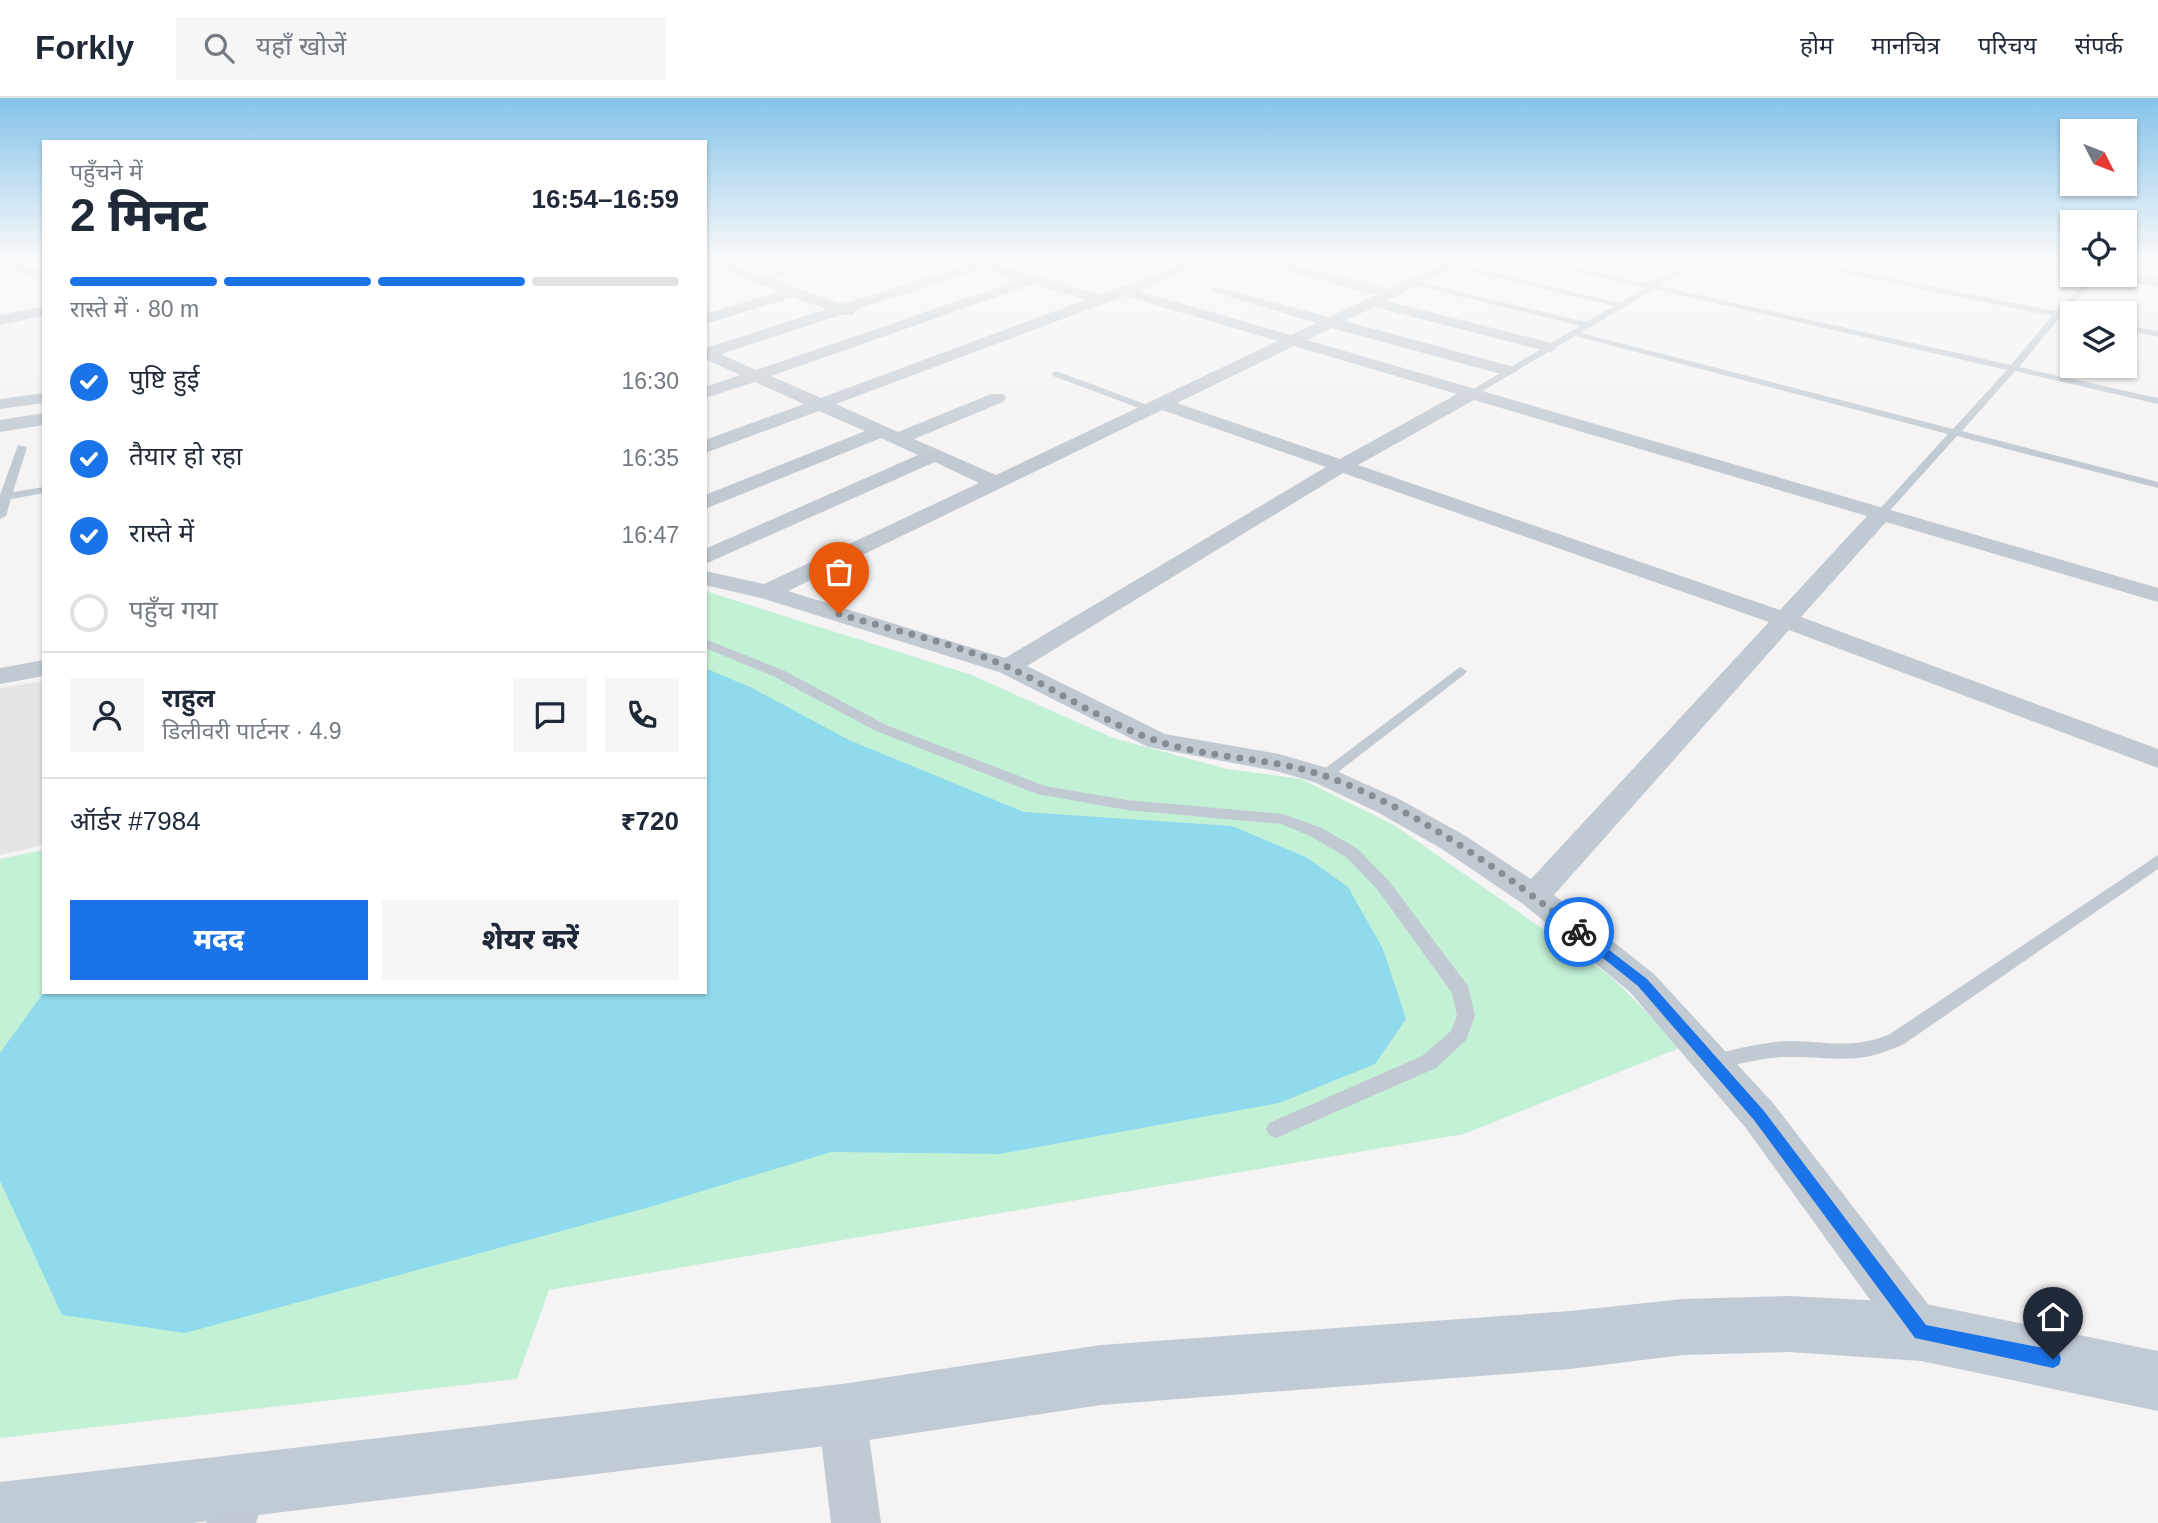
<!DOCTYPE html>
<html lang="hi">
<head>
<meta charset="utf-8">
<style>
	:root { --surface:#fff; --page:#f6f6f7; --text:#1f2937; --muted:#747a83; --line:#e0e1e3; --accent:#1a73e8 }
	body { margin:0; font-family:Arial,"Noto Sans Devanagari",sans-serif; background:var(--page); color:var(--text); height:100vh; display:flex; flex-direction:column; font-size:26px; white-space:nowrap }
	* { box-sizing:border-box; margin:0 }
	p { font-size:23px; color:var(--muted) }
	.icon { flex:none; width:38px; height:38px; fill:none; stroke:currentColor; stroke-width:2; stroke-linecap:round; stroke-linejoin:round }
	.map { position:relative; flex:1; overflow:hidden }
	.panel { position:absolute; left:42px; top:42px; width:665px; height:854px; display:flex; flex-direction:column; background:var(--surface); border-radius:0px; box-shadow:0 2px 5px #0004 }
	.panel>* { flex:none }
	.needle { width:46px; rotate:132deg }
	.tools { position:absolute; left:2060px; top:21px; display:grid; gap:14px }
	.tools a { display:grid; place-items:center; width:77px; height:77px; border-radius:0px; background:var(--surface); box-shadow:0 2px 5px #0004; font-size:35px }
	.pin { position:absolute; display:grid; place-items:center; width:60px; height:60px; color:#fff; margin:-72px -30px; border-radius:50% 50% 50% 0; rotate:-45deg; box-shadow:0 0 7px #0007 }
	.pin .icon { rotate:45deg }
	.courier { position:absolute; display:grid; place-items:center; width:70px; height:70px; margin:-35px; border:5px solid #1a73e8; border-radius:50%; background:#fff; color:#222; box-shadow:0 2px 9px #0007 }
	.summary em { font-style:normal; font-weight:800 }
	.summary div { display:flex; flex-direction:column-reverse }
	.summary { display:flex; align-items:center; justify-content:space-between; height:119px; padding:0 28px }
	h1 { font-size:46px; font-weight:800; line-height:52px }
	.bar { display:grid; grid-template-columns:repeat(4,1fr); gap:10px 7px; align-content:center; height:84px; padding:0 28px }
	.bar i { height:9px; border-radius:5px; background:var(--line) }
	.bar .current { background:var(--accent) }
	.bar p { grid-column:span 4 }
	.line { display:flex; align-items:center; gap:18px; padding:0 28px; border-top:2px solid var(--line) }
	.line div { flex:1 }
	.round { display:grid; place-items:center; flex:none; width:74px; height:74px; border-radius:0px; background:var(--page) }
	ol { padding:0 28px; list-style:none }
	li { display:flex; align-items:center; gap:21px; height:77px }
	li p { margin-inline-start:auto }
	li .icon { padding:7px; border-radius:50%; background:var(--accent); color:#fff; stroke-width:4 }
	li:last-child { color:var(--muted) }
	li i { width:38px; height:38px; border:4px solid var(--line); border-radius:50% }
	.action { display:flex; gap:14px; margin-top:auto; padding:14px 28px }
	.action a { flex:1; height:80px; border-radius:0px; background:var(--accent); color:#fff; font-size:28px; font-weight:800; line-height:80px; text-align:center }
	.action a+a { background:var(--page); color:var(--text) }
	header { display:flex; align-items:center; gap:42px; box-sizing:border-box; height:98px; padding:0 35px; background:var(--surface); border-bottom:2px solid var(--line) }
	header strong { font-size:33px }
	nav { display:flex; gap:38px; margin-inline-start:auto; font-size:24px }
	.search { width:490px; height:63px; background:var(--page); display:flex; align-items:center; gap:18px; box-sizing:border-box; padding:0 24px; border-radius:0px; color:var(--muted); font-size:26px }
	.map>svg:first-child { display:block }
	.education { fill:#e6e4e5 }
	.green { fill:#c3f1d5 }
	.water { fill:#90daee }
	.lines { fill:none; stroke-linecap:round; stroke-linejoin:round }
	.lane { fill:#c1cad2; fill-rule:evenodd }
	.street { fill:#c1cad2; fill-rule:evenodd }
	.secondary { fill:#c1cbd6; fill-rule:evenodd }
	.route { fill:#1a73e8 }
	.done { stroke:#868d94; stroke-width:7; stroke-dasharray:0 12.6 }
</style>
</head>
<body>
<header>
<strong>Forkly</strong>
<div class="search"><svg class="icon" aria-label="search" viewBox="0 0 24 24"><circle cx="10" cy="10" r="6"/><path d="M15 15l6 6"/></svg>यहाँ खोजें</div>
<nav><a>होम</a><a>मानचित्र</a><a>परिचय</a><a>संपर्क</a></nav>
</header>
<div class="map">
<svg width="2158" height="1425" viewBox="0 0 2158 1425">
	<rect width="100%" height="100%" fill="#f5f3f3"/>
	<!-- education -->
	<path class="education" d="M 44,583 L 44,747 L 0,757 L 0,590 Z"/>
	<!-- green -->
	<path class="green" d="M 705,493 L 969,576 L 1113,640 L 1227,671 L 1301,681 L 1394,727 L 1609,877 L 1682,949 L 1464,1036 L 549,1192 L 517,1281 L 0,1340 L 0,761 L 44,752 L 44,894 L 705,894 Z"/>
	<!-- water -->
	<path class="water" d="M 705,570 L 752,590 L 849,642 L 1024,714 L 1232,728 L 1306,759 L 1348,789 L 1383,851 L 1406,921 L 1375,966 L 1279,1005 L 1000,1056 L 831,1054 L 650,1109 L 185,1235 L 62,1217 L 0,1083 L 0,955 L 44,894 L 705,894 Z"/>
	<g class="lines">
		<!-- lane -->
		<g class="lane">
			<path d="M 751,160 L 762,160 L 726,171 L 722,169 Z"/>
			<path d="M 830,160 L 841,160 L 764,183 L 757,181 Z"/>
			<path d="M 1072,160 L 1082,160 L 1051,172 L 1044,170 Z"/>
			<path d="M 1521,160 L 1533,160 L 1651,186 L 1677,171 L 1631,160 L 1683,168 L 1696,160 L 1704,160 L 1659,188 L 2011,267 L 2052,218 L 1774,160 L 1787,160 L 2056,213 L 2094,177 L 2102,177 L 2064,215 L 2072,217 L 2072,221 L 2060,219 L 2019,269 L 2158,300 L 2158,306 L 2015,273 L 1962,333 L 2158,384 L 2158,390 L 1957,338 L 1885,418 L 1877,418 L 1877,414 L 1948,336 L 1575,238 L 1474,298 L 1468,298 L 1468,294 L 1580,228 L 1410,186 L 1410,182 L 1586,224 L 1614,208 L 1445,167 L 1449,165 L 1620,205 L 1645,190 ZM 1654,191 L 2007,272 L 1953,331 L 1581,235 Z"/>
			<path d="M 2124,227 L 2158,233 L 2158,239 L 2124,232 Z"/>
			<path d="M 1056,273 L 1153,309 L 1155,311 L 1147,313 L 1053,278 L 1051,276 Z"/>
			<path d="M 18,347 L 27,349 L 13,394 L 44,389 L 44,395 L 11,401 L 6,418 L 0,421 L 0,397 Z"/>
			<path d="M 705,541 L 783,572 L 886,627 L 1045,688 L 1127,702 L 1283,716 L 1322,730 L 1358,751 L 1389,783 L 1468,888 L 1475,918 L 1466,942 L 1436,970 L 1283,1037 L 1276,1040 L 1269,1037 L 1266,1031 L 1269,1025 L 1422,958 L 1451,933 L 1457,918 L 1452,895 L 1377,791 L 1346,759 L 1310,738 L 1281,726 L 1127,712 L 1037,696 L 876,633 L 773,578 L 705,550 Z"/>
			<path d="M 1460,569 L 1467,573 L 1465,576 L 1329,681 L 1319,681 L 1316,678 L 1319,675 Z"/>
			<path d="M 2158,757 L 2158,771 L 1904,946 C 1854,969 1838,958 1788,959 C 1762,959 1737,967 1713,972 L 1706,970 L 1703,964 L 1706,958 L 1713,956 C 1738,951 1763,944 1788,943 C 1827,943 1853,952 1890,936 Z"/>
		</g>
		<!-- street -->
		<g class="street">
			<path d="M 0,160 L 44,173 L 44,182 L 0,169 Z"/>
			<path d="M 705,160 L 714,160 L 842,206 L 989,160 L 1010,160 L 997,166 L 1100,197 L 1200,160 L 1219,160 L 1138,193 L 1291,237 L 1316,225 L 1210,193 L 1217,189 L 1329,219 L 1376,197 L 1247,163 L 1245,160 L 1267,160 L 1388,191 L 1455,160 L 1472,160 L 1387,203 L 1555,246 L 1555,252 L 1549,254 L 1374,209 L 1345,223 L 1514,269 L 1517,273 L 1508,278 L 1332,230 L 1307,242 L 2158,490 L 2158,504 L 1886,424 L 1801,519 L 2158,651 L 2158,670 L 1789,532 L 1554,797 L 1654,876 L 1773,1005 L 1937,1218 L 1943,1234 L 1937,1250 L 1921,1256 L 1905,1250 L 1745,1029 L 1630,894 L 1523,806 L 1442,751 L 1379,715 L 1314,684 L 1276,673 L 1148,649 L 999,574 L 761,500 L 705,487 L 705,473 L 764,486 L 979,385 L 935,364 L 705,466 L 705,451 L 918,357 L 881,340 L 705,411 L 705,397 L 865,333 L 819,313 L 705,355 L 705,342 L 804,306 L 755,284 L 705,300 L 705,289 L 740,277 L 705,261 L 705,250 L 827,211 L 793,199 L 705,226 L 705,216 L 779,194 L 705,166 ZM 982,171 L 1019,182 L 756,272 L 721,256 L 841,217 L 853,217 L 855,212 ZM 1034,186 L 1085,202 L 821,300 L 771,278 ZM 1124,198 L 1278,243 L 996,377 L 914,341 L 1003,304 L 1006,300 L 1003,296 L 991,296 L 898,334 L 836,306 ZM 1294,248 L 1457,296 L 1340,361 L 1177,305 ZM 1474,302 L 1867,418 L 1780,512 L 1358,367 ZM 1162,312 L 1326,369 L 1005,560 L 788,493 ZM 1343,375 L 1769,524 L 1531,781 L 1464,737 L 1399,701 L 1334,672 L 1279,656 L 1165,636 L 1027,568 Z"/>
			<path d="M 2013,160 L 2042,160 L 2072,165 L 2072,173 L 2020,164 Z"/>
			<path d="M 2124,175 L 2158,181 L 2158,189 L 2113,181 L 2106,177 Z"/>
			<path d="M 44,208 L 44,218 L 0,227 L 0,217 Z"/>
			<path d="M 44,295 L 44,305 L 0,311 L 0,301 Z"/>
			<path d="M 44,315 L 44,327 L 0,334 L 0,322 Z"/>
			<path d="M 44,562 L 44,578 L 0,586 L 0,570 Z"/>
			<path d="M 842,1292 L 859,1299 L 866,1316 L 881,1425 L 831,1425 L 818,1316 L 825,1299 Z"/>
			<path d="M 243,1363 L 260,1371 L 268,1388 L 256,1425 L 206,1425 L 226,1371 Z"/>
		</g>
		<!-- secondary -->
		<g class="secondary">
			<path d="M 2124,160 L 2158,163 L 2158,173 L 2124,165 Z"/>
			<path d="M 1789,1198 L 1921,1205 L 2158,1253 L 2158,1313 L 1921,1263 L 1789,1254 L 1683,1257 L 1570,1271 L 1101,1307 L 842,1346 L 193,1425 L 0,1425 L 0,1384 L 842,1286 L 1101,1247 L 1570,1213 L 1683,1201 Z"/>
		</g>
	</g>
	<!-- sky -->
	<linearGradient id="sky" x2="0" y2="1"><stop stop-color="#85c3ea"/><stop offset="0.45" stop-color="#fafafa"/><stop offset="1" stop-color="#fafafa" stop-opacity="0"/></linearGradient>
	<rect width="2158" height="359" fill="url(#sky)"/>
	<!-- route -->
	<path class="route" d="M 1579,829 L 1647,881 L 1764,1013 L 1926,1227 L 2053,1252 L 2059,1255 L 2061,1261 L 2059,1267 L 2053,1270 L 1915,1240 L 1754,1022 L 1638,888 L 1574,837 L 1574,831 Z"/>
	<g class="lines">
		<!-- done -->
		<path class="done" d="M 839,516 C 895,533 956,545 1010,570 C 1059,593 1105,625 1157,643 C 1210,661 1269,659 1322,677 C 1410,707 1507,776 1579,834"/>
	</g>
</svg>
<div class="tools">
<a><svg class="needle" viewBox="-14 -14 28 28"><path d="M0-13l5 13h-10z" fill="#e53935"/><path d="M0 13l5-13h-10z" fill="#747a83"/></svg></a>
<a><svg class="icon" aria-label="locate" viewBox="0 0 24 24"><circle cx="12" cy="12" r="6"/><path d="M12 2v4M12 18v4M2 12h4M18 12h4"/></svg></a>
<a><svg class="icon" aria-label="layers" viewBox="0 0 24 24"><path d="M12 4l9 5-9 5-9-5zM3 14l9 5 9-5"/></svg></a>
</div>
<div class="pin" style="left:839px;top:516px;background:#ea580c"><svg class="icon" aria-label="bag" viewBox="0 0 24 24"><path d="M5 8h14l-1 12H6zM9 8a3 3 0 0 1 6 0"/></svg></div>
<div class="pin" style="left:2053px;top:1261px;background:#1f2937"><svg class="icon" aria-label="home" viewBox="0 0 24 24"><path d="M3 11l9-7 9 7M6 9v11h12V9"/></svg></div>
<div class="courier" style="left:1579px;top:834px"><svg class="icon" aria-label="bike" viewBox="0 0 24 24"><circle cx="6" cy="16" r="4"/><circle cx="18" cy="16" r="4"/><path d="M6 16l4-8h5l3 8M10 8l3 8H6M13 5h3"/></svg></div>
<section class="panel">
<div class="summary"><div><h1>2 मिनट</h1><p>पहुँचने में</p></div><em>16:54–16:59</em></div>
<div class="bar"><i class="current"></i><i class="current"></i><i class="current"></i><i></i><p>रास्ते में · 80 m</p></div>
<ol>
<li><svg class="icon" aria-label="check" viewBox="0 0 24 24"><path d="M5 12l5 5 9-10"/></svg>पुष्टि हुई<p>16:30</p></li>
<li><svg class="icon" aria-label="check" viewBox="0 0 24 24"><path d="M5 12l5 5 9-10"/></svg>तैयार हो रहा<p>16:35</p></li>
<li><svg class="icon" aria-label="check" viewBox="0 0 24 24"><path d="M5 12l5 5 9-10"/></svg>रास्ते में<p>16:47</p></li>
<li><i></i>पहुँच गया</li>
</ol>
<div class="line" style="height:126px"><a class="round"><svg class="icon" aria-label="person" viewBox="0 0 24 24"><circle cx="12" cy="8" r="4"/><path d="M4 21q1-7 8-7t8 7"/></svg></a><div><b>राहुल</b><p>डिलीवरी पार्टनर · 4.9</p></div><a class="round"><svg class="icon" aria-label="chat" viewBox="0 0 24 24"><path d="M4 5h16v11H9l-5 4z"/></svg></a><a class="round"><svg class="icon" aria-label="phone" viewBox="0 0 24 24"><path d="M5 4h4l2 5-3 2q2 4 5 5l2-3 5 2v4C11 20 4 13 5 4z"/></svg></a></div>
<div class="line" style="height:91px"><div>ऑर्डर #7984</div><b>₹720</b></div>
<div class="action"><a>मदद</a><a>शेयर करें</a></div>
</section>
</div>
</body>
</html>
